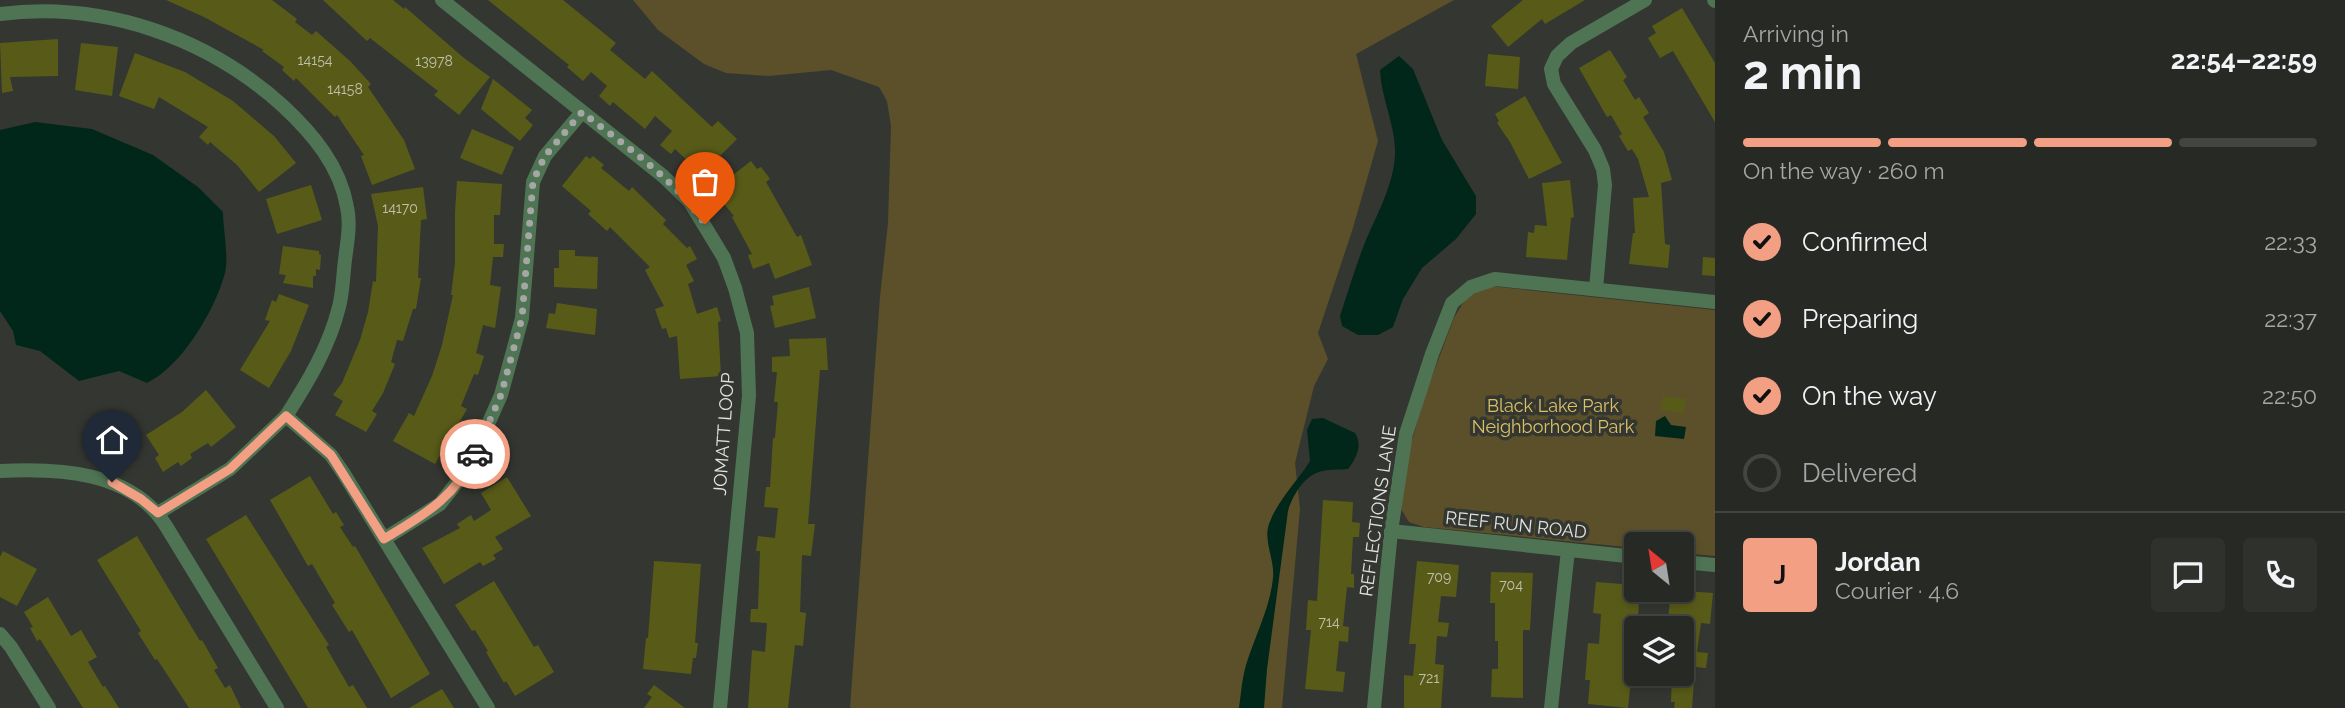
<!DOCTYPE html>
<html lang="en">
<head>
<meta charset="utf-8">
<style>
	:root { --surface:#272925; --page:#2f312d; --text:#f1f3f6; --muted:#a4a6a7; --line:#434542; --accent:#f39f84 }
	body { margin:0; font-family:Raleway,sans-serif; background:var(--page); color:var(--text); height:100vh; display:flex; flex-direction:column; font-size:26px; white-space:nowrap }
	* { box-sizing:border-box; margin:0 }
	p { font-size:23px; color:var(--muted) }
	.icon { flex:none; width:38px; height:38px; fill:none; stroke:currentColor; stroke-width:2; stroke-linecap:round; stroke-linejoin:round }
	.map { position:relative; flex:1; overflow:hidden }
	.details { display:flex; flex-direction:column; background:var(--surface); width:630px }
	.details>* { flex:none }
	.needle { width:46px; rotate:330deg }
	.fabs { position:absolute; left:1624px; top:532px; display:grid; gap:14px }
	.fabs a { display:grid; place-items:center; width:70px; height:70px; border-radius:7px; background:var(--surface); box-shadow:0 4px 10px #0003,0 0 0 2px var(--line); font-size:35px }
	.pin { position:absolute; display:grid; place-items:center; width:60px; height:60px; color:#fff; margin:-72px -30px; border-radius:50% 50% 50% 0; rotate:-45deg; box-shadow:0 0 7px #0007 }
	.pin .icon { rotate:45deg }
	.courier { position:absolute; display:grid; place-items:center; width:70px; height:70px; margin:-35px; border:5px solid #f39f84; border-radius:50%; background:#fff; color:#222; box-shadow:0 2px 9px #0007 }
	.head em { font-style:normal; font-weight:700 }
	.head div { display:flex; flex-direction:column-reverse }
	.head { display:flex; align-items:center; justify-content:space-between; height:119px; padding:0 28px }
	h1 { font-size:46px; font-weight:700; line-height:52px }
	.bar { display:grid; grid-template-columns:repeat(4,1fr); gap:10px 7px; align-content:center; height:84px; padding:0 28px }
	.bar i { height:9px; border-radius:5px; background:var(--line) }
	.bar .selected { background:var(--accent) }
	.bar p { grid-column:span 4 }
	.line { display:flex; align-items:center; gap:18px; padding:0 28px; border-top:2px solid var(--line) }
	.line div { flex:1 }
	.round { display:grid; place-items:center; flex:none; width:74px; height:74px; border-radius:7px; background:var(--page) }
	ol { padding:0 28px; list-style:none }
	li { display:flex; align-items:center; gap:21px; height:77px }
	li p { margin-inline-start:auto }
	li .icon { padding:7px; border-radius:50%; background:var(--accent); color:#111; stroke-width:4 }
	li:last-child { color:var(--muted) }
	li i { width:38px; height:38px; border:4px solid var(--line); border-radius:50% }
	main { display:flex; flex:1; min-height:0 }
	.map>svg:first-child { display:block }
	.green { fill:#5b5029 }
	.water { fill:#00271a }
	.building { fill:#585b18 }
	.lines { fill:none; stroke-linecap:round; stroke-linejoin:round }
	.street { stroke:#4e7454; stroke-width:14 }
	.done { stroke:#a4a7a3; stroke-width:7; stroke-dasharray:0 12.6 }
	.route { stroke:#f39f84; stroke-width:9 }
	.labels { text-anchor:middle; stroke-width:7; stroke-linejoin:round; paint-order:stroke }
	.number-label { font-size:14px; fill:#bfc1ae }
	.park-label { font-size:18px; fill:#dcc164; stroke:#343731 }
	.street-label { font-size:18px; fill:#e1e3e0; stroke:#343731 }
</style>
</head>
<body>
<main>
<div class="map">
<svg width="1715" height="708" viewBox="0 0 1715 708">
	<rect width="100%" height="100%" fill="#343731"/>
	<!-- green -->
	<g class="green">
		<path d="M 633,0 L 1454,0 L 1356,54 L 1378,141 L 1352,231 L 1318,333 L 1328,359 L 1314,386 L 1295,463 L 1300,509 L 1282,708 L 850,708 L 880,297 L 888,223 L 891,126 L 887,101 L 879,87 L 831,70 L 769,76 L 726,73 L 704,64 L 658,30 Z"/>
		<path d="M 1490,286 L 1715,310 L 1715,556 L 1682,553 L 1682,544 L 1636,544 L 1636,548 L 1424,527 L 1409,522 L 1401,509 L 1408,455 L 1425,395 L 1454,318 L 1464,301 L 1475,292 Z"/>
	</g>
	<!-- water -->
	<g class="water">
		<path d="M 1399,56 L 1413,69 L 1442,140 L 1476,196 L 1476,214 L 1456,239 L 1422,268 L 1403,299 L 1393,327 L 1378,335 L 1358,335 L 1342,326 L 1340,316 C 1348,292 1355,268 1364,245 C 1376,215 1396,182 1395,149 C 1394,122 1381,97 1380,70 Z"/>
		<path d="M 35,122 L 92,129 L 153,155 L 198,187 L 223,212 C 223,229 229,257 225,273 C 215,310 182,366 147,383 L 119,371 L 79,381 L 40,351 L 16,345 L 13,331 L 0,311 L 0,130 Z"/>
		<path d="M 1665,416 L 1671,425 L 1686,427 L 1684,439 L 1655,436 L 1656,421 Z"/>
		<path d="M 1323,418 L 1355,433 C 1363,445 1356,459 1348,469 C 1339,470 1327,469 1319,472 C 1303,477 1292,497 1288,511 L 1267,669 L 1264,708 L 1239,708 C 1241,694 1242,679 1246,665 C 1255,636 1270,608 1273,578 C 1275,560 1263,541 1269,524 C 1277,501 1297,482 1310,461 L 1307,430 L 1312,419 Z"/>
	</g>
	<!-- building -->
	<g class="building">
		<path d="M 166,0 L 272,0 L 297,19 L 295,22 L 312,35 L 316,31 L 350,61 L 371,84 L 368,87 L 404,140 L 415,169 L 372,185 L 361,156 L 364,155 L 337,115 L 335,117 L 296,78 L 294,81 L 282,70 L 284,67 L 262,51 L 264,50 L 204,17 Z"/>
		<path d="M 323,0 L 393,0 L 404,9 L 405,7 L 464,58 L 490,77 L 459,115 L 434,95 L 438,91 L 370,38 L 367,41 Z"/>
		<path d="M 488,0 L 563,0 L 616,43 L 610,50 L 645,79 L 652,71 L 712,127 L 718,121 L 737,139 L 717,159 L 733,175 L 751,161 L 757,169 L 761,167 L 770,179 L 766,182 L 797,237 L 801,235 L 812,265 L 775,279 L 769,263 L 753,269 L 748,255 L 752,254 L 732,217 L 734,216 L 720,199 L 725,195 L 698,164 L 694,167 L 675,149 L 671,154 L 660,145 L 672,131 L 655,116 L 645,129 L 613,102 L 610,106 L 599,96 L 607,86 L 591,72 L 583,81 L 567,67 L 569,65 Z"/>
		<path d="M 1523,0 L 1585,0 L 1545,24 L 1542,19 L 1508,47 L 1491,26 Z"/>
		<path d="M 1682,8 L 1715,63 L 1715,122 L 1673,51 L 1660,58 L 1648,38 L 1656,33 L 1652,26 Z"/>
		<path d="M 58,39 L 58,76 L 10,77 L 13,91 L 2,93 L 0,43 Z"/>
		<path d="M 81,43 L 118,47 L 112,96 L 75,90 Z"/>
		<path d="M 1610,50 L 1627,77 L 1623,80 L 1635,100 L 1639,97 L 1649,113 L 1643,117 L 1664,152 L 1672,180 L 1661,183 L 1665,244 L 1670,245 L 1668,268 L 1629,264 L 1633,233 L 1635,233 L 1633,198 L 1649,197 L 1638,159 L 1632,149 L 1628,151 L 1619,136 L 1622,134 L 1611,115 L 1607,117 L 1579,68 Z"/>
		<path d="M 135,53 L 185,72 L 233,101 L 274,136 L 296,163 L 259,192 L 237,165 L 210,142 L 208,145 L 199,137 L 208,127 L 159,97 L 154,109 L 119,96 Z"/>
		<path d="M 1488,54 L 1520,57 L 1518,89 L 1485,86 Z"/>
		<path d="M 493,79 L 532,110 L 525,118 L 533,125 L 520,141 L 481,109 Z"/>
		<path d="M 1525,96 L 1562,163 L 1529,179 L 1510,142 L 1497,123 L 1499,121 L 1495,114 Z"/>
		<path d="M 472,129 L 514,147 L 502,175 L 460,158 Z"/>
		<path d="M 586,156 L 590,159 L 593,156 L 604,165 L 601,168 L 629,191 L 632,187 L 666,220 L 663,224 L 687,248 L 690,246 L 697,259 L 686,265 L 694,281 L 688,284 L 697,314 L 717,307 L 721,321 L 718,322 L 721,376 L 680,379 L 677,336 L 669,338 L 666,328 L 662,329 L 655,309 L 664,306 L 645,270 L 650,267 L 610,227 L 607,231 L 588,214 L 591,211 L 562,186 Z"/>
		<path d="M 1570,180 L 1574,217 L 1571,218 L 1567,260 L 1526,257 L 1528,232 L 1534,233 L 1535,225 L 1547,226 L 1542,183 Z"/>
		<path d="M 457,181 L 502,184 L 500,215 L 494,215 L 494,244 L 504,244 L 503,257 L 493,257 L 490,285 L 501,287 L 495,328 L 483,325 L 476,353 L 484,356 L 478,375 L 474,374 L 461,406 L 467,409 L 435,464 L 393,441 L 409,413 L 414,416 L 432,376 L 442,345 L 453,295 L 451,295 L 455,263 L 455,212 Z"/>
		<path d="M 311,185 L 322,220 L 277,234 L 266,199 Z"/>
		<path d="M 423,187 L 427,219 L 421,220 L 418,278 L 421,278 L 416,309 L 413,309 L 403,341 L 397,340 L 391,362 L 395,364 L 383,393 L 372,411 L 377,414 L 366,432 L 335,415 L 343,401 L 333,395 L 342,383 L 360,340 L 368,312 L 373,281 L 376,282 L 378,226 L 371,194 Z"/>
		<path d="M 283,246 L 319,251 L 319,254 L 321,255 L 320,270 L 316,269 L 316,276 L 313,276 L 313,288 L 283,283 L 286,275 L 279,274 Z"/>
		<path d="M 559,250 L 575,250 L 575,256 L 598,257 L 597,289 L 554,287 L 554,268 L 559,268 Z"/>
		<path d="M 1703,257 L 1715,258 L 1715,276 L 1702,275 Z"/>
		<path d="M 809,287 L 816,318 L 775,328 L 770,306 L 774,305 L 772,296 Z"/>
		<path d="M 279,294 L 309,305 L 291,351 L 269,388 L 240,370 L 270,321 L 265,320 L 272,300 L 276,302 Z"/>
		<path d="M 557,303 L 597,309 L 595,335 L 546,328 L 549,313 L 555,314 Z"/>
		<path d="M 826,338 L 828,370 L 820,370 L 808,524 L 815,524 L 811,556 L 802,555 L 800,612 L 806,613 L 803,646 L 795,645 L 788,708 L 748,708 L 752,650 L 765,652 L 767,623 L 750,622 L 751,609 L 758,609 L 760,551 L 756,551 L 758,536 L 775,538 L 778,508 L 764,507 L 766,487 L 770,487 L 773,438 L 775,438 L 778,402 L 774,402 L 777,372 L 772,372 L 772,357 L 790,356 L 789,339 Z"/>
		<path d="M 206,390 L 236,427 L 211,447 L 208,443 L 190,454 L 192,458 L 181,466 L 178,462 L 163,472 L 155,458 L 159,455 L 146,435 L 182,412 Z"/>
		<path d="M 1663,396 L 1686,399 L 1683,413 L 1661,410 Z"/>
		<path d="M 310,476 L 333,514 L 336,512 L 344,525 L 340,527 L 353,547 L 355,546 L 430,674 L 391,698 L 352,630 L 349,632 L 332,605 L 335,603 L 312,564 L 308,566 L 270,500 Z"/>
		<path d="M 507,477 L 531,516 L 495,537 L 503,549 L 493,555 L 496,559 L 483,566 L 480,562 L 444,584 L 422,548 L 460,528 L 457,524 L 471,515 L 474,521 L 491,510 L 481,493 Z"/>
		<path d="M 1323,500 L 1353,502 L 1352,522 L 1360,523 L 1359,537 L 1353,537 L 1351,574 L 1354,574 L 1354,588 L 1347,587 L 1343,626 L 1349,627 L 1348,642 L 1339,641 L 1336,671 L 1345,672 L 1343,692 L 1305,689 L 1311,630 L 1306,630 L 1308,600 L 1317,601 Z"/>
		<path d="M 246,515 L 329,645 L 326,647 L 349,687 L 353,685 L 367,708 L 308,708 L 206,539 Z"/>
		<path d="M 137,536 L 200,641 L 202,640 L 218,668 L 214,670 L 225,688 L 230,685 L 241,708 L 189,708 L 157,659 L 155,660 L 138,633 L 141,631 L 97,560 Z"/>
		<path d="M 3,551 L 37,569 L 17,606 L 0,597 L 0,557 Z"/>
		<path d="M 654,561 L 701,564 L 695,643 L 698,643 L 696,658 L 693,658 L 691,674 L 643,669 L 646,638 L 648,638 Z"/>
		<path d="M 1417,561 L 1459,565 L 1456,597 L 1441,596 L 1438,622 L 1449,623 L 1447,637 L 1437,636 L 1435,664 L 1444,665 L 1441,708 L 1404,708 L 1404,675 L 1413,676 L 1416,644 L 1409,644 Z"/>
		<path d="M 1491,572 L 1533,573 L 1530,630 L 1523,630 L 1523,698 L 1491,697 L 1492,669 L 1498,669 L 1498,641 L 1495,641 L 1495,603 L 1490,603 Z"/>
		<path d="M 494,581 L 534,647 L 538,645 L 554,672 L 515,696 L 506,681 L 504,683 L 486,652 L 488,651 L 475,630 L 472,631 L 455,605 Z"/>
		<path d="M 1596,582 L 1636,585 L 1636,590 L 1640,590 L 1638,616 L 1634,616 L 1631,650 L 1624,649 L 1623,669 L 1632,670 L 1628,708 L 1588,704 L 1590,680 L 1585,680 L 1588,643 L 1599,644 L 1601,614 L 1593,613 Z"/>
		<path d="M 1671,590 L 1713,593 L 1710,624 L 1701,623 L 1697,652 L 1708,653 L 1706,668 L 1695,667 L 1692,708 L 1674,708 L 1675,702 L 1671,702 L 1672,676 L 1682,677 L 1682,621 L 1668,620 Z"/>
		<path d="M 48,597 L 71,636 L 81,630 L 97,657 L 88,662 L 103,687 L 105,686 L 119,708 L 83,708 L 40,639 L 37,641 L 30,628 L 33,627 L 24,612 Z"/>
		<path d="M 654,685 L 685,708 L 644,708 L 652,697 L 647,694 Z"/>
		<path d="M 442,689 L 454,708 L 409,708 Z"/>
	</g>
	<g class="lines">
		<!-- street -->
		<g class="street">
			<path d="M 442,0 L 663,176 L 690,202 L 724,258 L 735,288 L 747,333 L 749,396 L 720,708"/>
			<path d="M 1714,0 L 1715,1"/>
			<path d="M 0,14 C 103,1 207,37 283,106 C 313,134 340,166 347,207 C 351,224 347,243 345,260 C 343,275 343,292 339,307 C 329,347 308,382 286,416"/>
			<path d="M 1596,289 L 1605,185 L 1603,169 L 1595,150 L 1554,84 L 1551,69 L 1557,56 L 1571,43 L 1645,0"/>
			<path d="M 0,471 C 58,468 132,471 166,526 L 277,708"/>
			<path d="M 158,513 L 230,469 L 286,416 L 331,455 L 344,474 L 488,708"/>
			<path d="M 1391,531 L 1636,557"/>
			<path d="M 384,539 L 440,504 L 469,467 L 501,395 L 522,318 L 533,182 L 545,156 L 582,112"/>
			<path d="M 1682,562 L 1715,565"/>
			<path d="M 0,634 L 11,647 L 49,708"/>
			<path d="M 1374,708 L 1391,531 L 1406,434 L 1432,354 L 1452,303 L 1471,287 L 1495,279 L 1715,302"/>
			<path d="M 1551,708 L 1568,550"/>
		</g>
	</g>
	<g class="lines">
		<!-- done -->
		<path class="done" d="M 475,454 L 501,395 L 522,318 L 533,181 L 545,156 L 582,112 C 625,146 674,178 705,224"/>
		<!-- route -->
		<path class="route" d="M 112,482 L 141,499 L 158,513 L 230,469 L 286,416 L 331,455 L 384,539 C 425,514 454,499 475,454"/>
	</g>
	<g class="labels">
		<!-- number labels -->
		<g class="number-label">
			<text x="315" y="65">14154</text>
			<text x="434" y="66">13978</text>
			<text x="345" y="94">14158</text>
			<text x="400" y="213">14170</text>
			<text x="1439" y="582">709</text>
			<text x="1511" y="590">704</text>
			<text x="1329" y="627">714</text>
			<text x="1429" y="683">721</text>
		</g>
		<!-- park labels -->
		<g class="park-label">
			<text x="1553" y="412">Black Lake Park<tspan x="1553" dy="21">Neighborhood Park</tspan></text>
		</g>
		<!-- street labels -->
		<g class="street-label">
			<text transform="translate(724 434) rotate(-86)" y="6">JOMATT LOOP</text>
			<text transform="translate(1378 511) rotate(-82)" y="6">REFLECTIONS LANE</text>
			<text transform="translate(1516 525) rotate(6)" y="6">REEF RUN ROAD</text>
		</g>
	</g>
</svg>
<div class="fabs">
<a><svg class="needle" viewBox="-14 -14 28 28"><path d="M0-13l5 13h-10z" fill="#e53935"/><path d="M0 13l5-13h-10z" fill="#a4a6a7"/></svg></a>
<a><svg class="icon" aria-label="layers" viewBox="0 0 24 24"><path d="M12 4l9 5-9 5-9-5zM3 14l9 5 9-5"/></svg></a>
</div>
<div class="pin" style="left:705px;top:224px;background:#ea580c"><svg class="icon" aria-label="bag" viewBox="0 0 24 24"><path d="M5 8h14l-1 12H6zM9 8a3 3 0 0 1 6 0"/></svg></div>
<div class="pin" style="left:112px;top:482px;background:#1f2937"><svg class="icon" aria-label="home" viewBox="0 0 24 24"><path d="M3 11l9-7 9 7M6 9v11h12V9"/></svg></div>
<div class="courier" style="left:475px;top:454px"><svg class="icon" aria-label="car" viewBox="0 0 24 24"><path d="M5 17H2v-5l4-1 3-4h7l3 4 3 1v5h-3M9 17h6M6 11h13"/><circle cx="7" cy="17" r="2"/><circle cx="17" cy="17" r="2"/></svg></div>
</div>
<section class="details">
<div class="head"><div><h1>2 min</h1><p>Arriving in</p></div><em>22:54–22:59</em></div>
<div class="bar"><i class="selected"></i><i class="selected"></i><i class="selected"></i><i></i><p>On the way · 260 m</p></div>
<ol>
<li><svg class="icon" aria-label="check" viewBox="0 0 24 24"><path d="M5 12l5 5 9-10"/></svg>Confirmed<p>22:33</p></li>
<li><svg class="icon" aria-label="check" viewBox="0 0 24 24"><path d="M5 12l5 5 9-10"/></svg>Preparing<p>22:37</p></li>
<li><svg class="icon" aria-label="check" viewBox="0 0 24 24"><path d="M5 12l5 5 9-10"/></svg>On the way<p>22:50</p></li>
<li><i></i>Delivered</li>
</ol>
<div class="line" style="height:126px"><b class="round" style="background:var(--accent);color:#111">J</b><div><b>Jordan</b><p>Courier · 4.6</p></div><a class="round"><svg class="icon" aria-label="chat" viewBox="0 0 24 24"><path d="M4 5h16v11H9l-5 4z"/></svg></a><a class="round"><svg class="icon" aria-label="phone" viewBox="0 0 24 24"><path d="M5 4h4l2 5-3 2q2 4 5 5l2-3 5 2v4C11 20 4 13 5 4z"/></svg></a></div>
</section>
</main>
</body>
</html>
